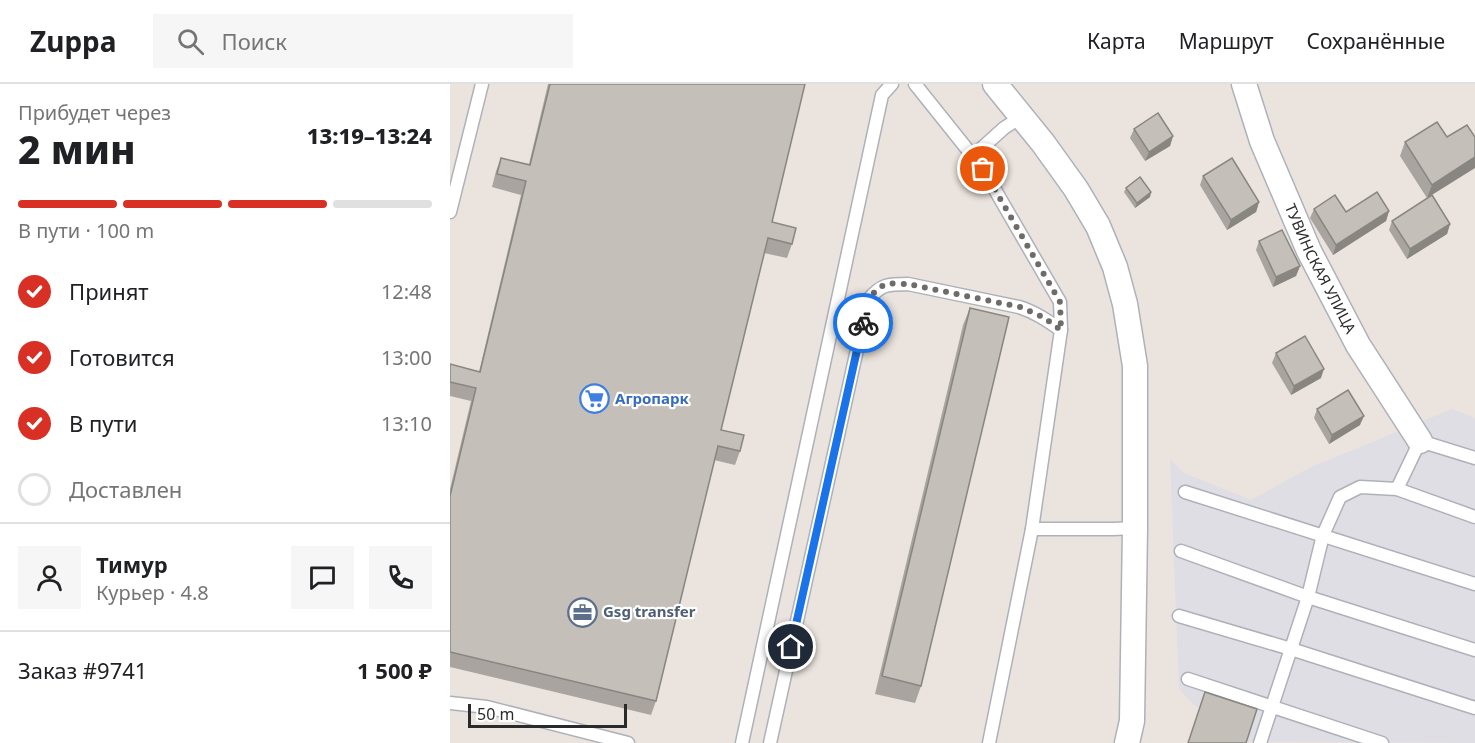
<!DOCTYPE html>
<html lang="ru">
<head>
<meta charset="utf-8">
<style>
	:root { --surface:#fff; --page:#f6f6f6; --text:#202124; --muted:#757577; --line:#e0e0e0; --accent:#d93025 }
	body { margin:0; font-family:"Noto Sans",sans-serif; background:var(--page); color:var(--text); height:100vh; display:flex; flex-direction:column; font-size:22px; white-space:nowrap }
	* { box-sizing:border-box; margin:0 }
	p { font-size:20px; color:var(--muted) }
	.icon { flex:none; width:33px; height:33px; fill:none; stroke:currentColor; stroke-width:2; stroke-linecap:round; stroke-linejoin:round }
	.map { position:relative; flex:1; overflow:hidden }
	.side { display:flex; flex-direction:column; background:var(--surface); width:450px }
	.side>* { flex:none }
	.scale { position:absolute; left:18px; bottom:15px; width:159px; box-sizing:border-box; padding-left:6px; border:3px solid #2a2a2a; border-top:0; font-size:16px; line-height:21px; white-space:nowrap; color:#2a2a2a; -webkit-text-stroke:4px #fff; paint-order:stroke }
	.pin { position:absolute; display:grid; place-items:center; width:51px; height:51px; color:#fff; margin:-26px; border:3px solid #fff; border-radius:50%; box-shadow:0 2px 6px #0007 }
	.courier { position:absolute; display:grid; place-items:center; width:60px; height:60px; margin:-30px; border:4px solid #1a73e8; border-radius:50%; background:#fff; color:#222; box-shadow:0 2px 8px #0007 }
	.headline em { font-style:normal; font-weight:800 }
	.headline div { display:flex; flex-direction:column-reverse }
	.headline { display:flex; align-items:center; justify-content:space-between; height:102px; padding:0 18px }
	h1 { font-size:39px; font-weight:800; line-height:45px }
	.bar { display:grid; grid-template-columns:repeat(4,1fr); gap:9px 6px; align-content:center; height:72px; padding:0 18px }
	.bar i { height:8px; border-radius:4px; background:var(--line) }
	.bar .selected { background:var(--accent) }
	.bar p { grid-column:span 4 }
	.line { display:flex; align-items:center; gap:15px; padding:0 18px; border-top:2px solid var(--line) }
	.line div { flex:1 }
	.round { display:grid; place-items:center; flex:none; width:63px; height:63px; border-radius:0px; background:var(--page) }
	ol { padding:0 18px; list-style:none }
	li { display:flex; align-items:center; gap:18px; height:66px }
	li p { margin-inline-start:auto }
	li .icon { padding:6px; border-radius:50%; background:var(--accent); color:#fff; stroke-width:4 }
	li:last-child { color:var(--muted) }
	li i { width:33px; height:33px; border:3px solid var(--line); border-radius:50% }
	header { display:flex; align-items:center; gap:36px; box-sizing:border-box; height:84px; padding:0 30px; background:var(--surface); border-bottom:2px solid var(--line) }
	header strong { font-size:28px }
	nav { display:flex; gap:33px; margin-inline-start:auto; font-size:21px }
	.search { width:420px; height:54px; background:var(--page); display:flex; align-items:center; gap:15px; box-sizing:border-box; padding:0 21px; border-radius:0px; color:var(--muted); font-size:22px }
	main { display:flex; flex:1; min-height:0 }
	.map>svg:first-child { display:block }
	.industrial { fill:#dfdee4 }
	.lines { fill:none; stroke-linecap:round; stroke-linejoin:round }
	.service-casing { stroke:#aeb1ba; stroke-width:15 }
	.minor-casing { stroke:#aeb1ba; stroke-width:27 }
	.service { stroke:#fff; stroke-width:12 }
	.minor { stroke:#fff; stroke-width:24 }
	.wall { fill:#a9a49f }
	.shaded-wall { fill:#898682 }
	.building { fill:#c4bfb9; stroke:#898682; stroke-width:1.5 }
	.done { stroke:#6e6b69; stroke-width:6; stroke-dasharray:0 10.8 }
	.route { stroke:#1a73e8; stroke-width:8 }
	.labels { text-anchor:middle; stroke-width:4.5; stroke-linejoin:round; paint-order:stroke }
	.street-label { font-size:15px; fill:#2a2a2a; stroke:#fff }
	.shop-label { font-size:15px; font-weight:bold; fill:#366cbe; stroke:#fff; text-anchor:start }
	.service-label { font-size:15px; font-weight:bold; fill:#4e5e75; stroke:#fff; text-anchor:start }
</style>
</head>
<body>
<header>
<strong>Zuppa</strong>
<div class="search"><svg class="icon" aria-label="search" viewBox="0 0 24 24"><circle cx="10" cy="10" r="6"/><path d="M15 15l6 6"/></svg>Поиск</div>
<nav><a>Карта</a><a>Маршрут</a><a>Сохранённые</a></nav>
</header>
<main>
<section class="side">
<div class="headline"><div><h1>2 мин</h1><p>Прибудет через</p></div><em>13:19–13:24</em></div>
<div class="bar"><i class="selected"></i><i class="selected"></i><i class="selected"></i><i></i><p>В пути · 100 m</p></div>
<ol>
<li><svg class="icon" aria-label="check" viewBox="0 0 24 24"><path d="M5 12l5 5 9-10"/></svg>Принят<p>12:48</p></li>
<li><svg class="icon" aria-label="check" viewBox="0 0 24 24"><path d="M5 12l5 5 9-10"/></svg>Готовится<p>13:00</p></li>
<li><svg class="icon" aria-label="check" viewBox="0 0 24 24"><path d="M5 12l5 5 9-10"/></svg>В пути<p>13:10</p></li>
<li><i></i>Доставлен</li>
</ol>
<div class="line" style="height:108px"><a class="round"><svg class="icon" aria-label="person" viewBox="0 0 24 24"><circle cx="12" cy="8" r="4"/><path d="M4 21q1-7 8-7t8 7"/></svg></a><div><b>Тимур</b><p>Курьер · 4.8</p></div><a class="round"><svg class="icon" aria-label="chat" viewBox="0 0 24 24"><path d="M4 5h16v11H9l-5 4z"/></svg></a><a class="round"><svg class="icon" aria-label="phone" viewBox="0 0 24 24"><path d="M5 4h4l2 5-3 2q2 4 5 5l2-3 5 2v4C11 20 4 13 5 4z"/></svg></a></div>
<div class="line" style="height:78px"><div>Заказ #9741</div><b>1 500 ₽</b></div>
</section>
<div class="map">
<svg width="1025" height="659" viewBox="0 0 1025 659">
	<rect width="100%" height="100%" fill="#ebe4de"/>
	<!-- industrial -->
	<path class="industrial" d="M 1002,325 L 1025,334 L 1025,659 L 792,658 L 743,620 L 729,605 L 720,375 L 734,389 L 801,416 L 859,384 Z"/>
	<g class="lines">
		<defs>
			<g id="service">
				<path d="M 465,0 L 533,85 L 610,218 L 611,246 L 582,445 L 663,445 L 685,444"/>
				<path d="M 523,72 L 554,44 L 571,33"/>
				<path d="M 0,128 L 32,0"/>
				<path d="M 947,405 L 1025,433"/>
				<path d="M 735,408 L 1025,500"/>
				<path d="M 731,467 L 858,513 L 1025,566"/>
				<path d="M 729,532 L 841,565 L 1025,624"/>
				<path d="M 738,595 L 932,659"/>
				<path d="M 0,619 L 37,623 L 178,659"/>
				<path d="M 292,659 L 432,11 L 442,0"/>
				<path d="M 320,659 L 418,216 C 431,200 438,200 458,200 L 569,223 C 585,228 598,237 611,246"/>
				<path d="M 539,659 L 582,445"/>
				<path d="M 810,659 L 858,513 L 873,451 L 890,413 L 910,403 L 947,405 L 970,357 L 1025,374"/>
			</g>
			<g id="minor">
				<path d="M 545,0 L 593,59 L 626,105 L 648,142 L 665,183 L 675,220 L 685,282 L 685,444 L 682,637 L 677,659"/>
				<path id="s1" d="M 794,0 L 812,57 L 859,167 L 908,261 L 970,357"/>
			</g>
		</defs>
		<!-- service casing -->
		<use href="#service" class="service-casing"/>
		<!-- minor casing -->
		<use href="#minor" class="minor-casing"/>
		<!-- service -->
		<use href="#service" class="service"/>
		<!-- minor -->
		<use href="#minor" class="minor"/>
	</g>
	<!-- wall -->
	<g class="wall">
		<path d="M 98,0 L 355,0 L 322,138 L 342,160 L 337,174 L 314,169 L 271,346 L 290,367 L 285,381 L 264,376 L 206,617 L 201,631 L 0,583 L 0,405 L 21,317 L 0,312 L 0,280 L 29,288 L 71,111 L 42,103 L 46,87 L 51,74 L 79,80 Z"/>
		<path d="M 1017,41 L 977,114 L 950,72 L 955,58 L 997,53 Z"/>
		<path d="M 684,45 L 723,52 L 720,62 L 695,77 L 680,54 Z"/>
		<path d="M 753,92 L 809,118 L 806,128 L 777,146 L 750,101 Z"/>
		<path d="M 676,104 L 701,108 L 700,113 L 685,124 L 674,108 Z"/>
		<path d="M 864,125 L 896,128 L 939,127 L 936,137 L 883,171 L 860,134 Z"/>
		<path d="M 942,137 L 1000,140 L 997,150 L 957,175 L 939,146 Z"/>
		<path d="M 809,157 L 850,182 L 846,192 L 823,203 L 806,166 Z"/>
		<path d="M 520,224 L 471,602 L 465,619 L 425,610 L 513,241 Z"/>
		<path d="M 826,269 L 871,294 L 841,311 L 822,279 Z"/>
		<path d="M 867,325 L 910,341 L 879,360 L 864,334 Z"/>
	</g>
	<!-- shaded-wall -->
	<g class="shaded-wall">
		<path d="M 723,52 L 720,62 L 695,77 L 699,68 Z"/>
		<path d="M 1025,73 L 1025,84 L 977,114 L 982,101 Z"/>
		<path d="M 701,108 L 700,113 L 685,124 L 687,119 Z"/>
		<path d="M 809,118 L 806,128 L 777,146 L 781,136 Z"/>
		<path d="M 939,127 L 936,137 L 883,171 L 886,161 Z"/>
		<path d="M 1000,140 L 997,150 L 957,175 L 960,165 Z"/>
		<path d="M 850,182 L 846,192 L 823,203 L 826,193 Z"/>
		<path d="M 874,285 L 871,294 L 841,311 L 844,302 Z"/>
		<path d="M 914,332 L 910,341 L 879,360 L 882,351 Z"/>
	</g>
	<!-- building -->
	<g class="building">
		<path d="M 100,0 L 355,0 L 322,138 L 346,144 L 342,160 L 318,154 L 271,346 L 294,351 L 290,367 L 268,362 L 206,617 L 0,568 L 0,412 L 26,304 L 0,298 L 0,280 L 30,288 L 76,97 L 47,90 L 51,74 L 80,81 Z"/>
		<path d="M 708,29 L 723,52 L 699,68 L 684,45 Z"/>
		<path d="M 987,38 L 997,53 L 1017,41 L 1025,53 L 1025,73 L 982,101 L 955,58 Z"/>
		<path d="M 782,74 L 809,118 L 781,136 L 753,92 Z"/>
		<path d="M 690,93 L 701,108 L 687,119 L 676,104 Z"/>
		<path d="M 927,108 L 939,127 L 886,161 L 864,125 L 885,111 L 896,128 Z"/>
		<path d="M 982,111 L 1000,140 L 960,165 L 942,137 Z"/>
		<path d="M 832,146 L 850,182 L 826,193 L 809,157 Z"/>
		<path d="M 520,224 L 559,233 L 471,602 L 432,592 Z"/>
		<path d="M 855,252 L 874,285 L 844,302 L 826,269 Z"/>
		<path d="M 898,306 L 914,332 L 882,351 L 867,325 Z"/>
		<path d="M 755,608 L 807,625 L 796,659 L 738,659 Z"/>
	</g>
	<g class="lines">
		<!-- done -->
		<path class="done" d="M 413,239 C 417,223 419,205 438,200 C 444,199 452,200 458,200 L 570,223 L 593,233 L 611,246 L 610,218 L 533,85"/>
		<!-- route -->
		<path class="route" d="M 341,563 L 413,239"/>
	</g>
	<!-- icons -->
	<defs>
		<symbol id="supermarket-ring" viewBox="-11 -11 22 22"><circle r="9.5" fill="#fff" stroke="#3f7fe0" stroke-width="1.5"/><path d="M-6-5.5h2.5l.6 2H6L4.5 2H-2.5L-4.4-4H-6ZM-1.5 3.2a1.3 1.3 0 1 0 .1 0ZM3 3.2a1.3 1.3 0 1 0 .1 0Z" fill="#3f7fe0"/></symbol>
		<symbol id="office-ring" viewBox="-11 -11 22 22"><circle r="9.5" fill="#fff" stroke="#5c6f8a" stroke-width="1.5"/><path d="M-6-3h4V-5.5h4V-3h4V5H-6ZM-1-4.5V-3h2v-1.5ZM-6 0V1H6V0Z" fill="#5c6f8a"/></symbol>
	</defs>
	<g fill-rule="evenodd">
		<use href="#supermarket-ring" x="128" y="298" width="33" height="33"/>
		<use href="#office-ring" x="116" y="512" width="33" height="33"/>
	</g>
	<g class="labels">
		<!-- street labels -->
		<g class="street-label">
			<text dy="5" stroke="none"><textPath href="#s1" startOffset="200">ТУВИНСКАЯ УЛИЦА</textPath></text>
		</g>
		<!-- shop labels -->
		<g class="shop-label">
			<text x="165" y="320">Агропарк</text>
		</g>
		<!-- service labels -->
		<g class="service-label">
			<text x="153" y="533">Gsg transfer</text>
		</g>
	</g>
</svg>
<div class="scale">50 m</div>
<div class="pin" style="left:533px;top:85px;background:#ea580c"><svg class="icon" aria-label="bag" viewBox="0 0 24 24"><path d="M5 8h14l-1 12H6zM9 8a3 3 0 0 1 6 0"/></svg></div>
<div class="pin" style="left:341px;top:563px;background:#1f2937"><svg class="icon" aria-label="home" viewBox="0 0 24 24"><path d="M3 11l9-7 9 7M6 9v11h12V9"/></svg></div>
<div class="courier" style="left:413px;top:239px"><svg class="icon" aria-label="bike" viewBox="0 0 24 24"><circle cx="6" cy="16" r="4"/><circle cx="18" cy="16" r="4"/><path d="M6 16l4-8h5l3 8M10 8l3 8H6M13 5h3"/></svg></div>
</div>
</main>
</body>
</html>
